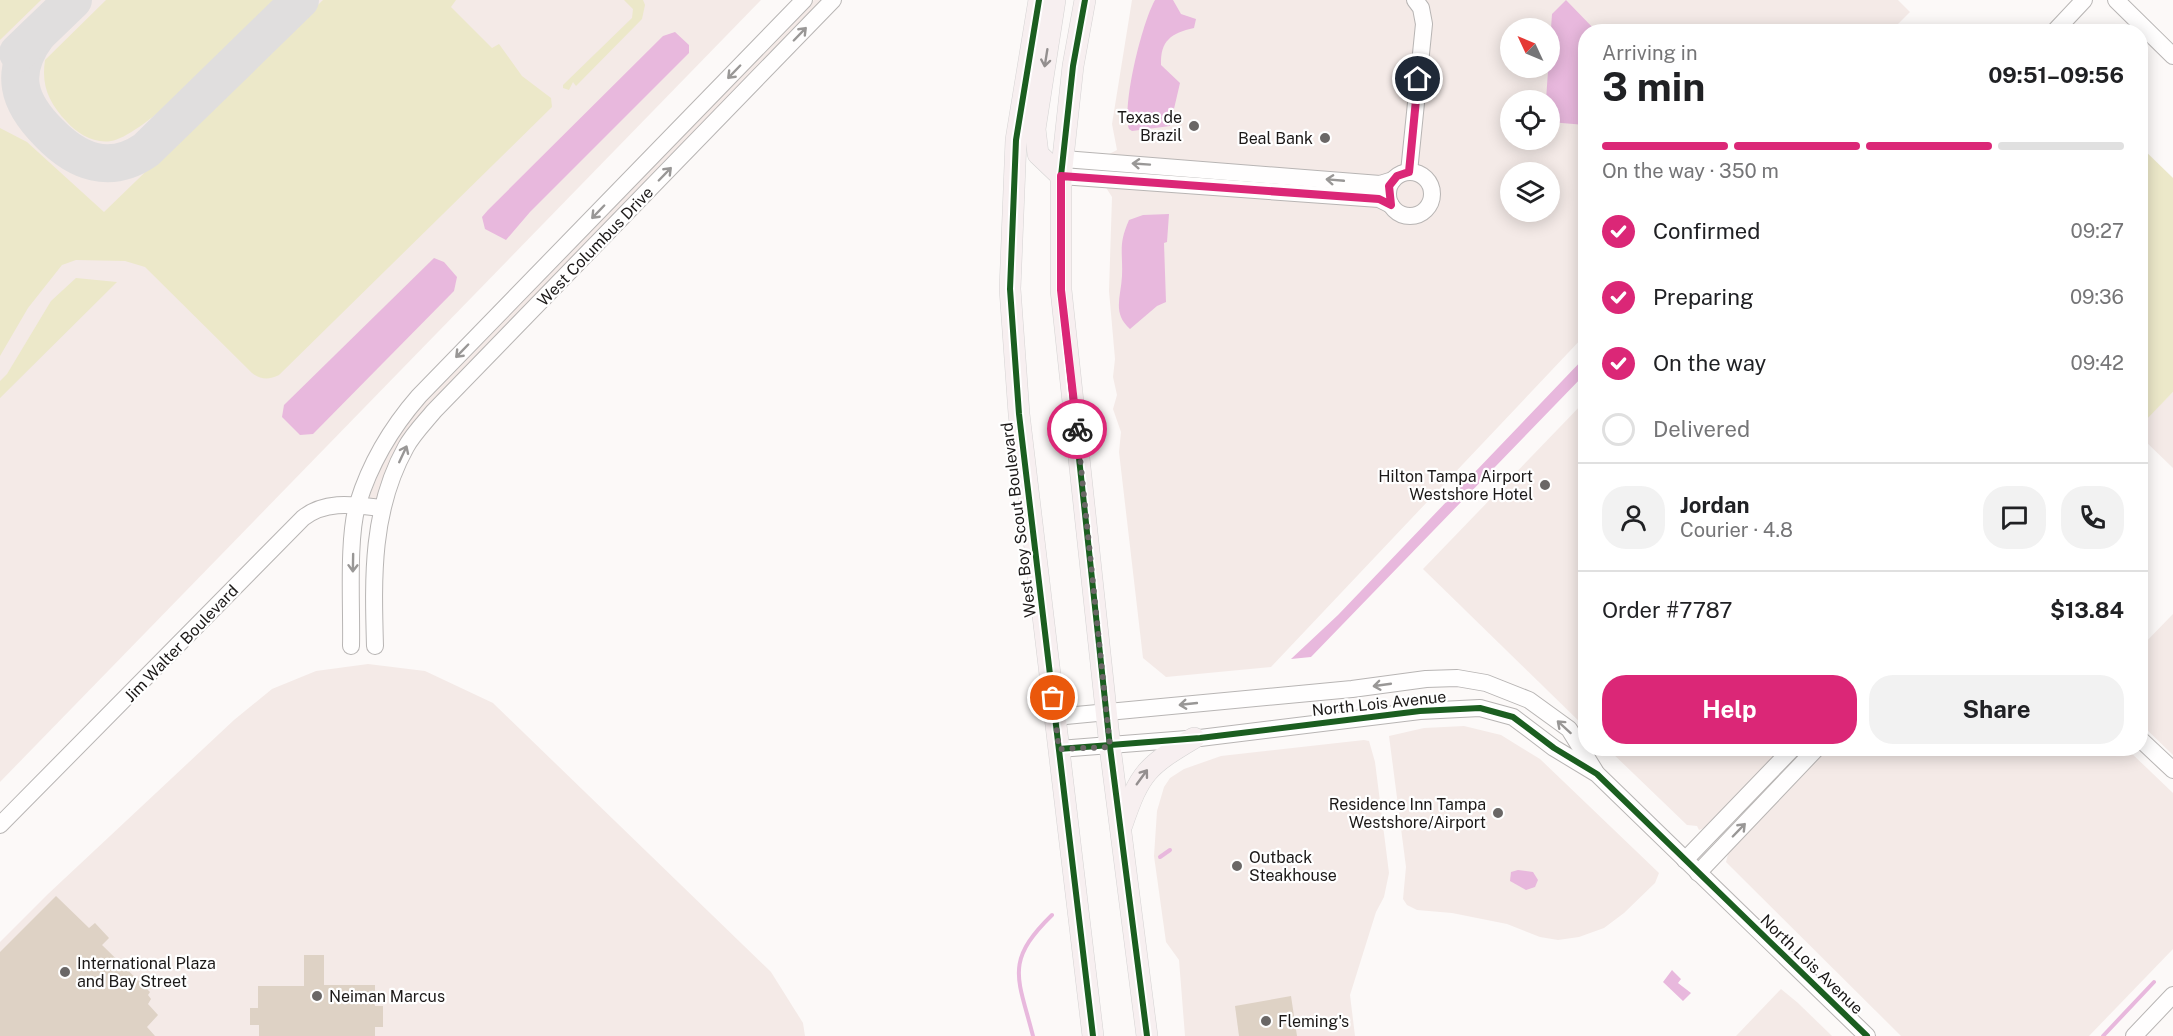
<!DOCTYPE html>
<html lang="en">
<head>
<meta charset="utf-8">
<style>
	:root { --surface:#fff; --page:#f2f2f2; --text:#202124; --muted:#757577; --line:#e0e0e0; --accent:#db2777 }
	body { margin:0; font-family:"Public Sans",sans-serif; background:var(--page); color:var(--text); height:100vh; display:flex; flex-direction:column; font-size:22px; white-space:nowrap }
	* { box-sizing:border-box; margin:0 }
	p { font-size:20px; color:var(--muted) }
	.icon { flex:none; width:33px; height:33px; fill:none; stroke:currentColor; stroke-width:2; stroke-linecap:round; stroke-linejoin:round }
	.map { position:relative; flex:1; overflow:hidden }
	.sheet { position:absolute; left:1578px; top:24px; width:570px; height:732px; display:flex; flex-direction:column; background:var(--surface); border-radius:24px; box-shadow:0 3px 15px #0003 }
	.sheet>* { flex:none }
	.needle { width:39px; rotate:314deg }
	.buttons { position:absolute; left:1500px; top:18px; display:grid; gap:12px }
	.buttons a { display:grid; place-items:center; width:60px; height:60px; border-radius:50%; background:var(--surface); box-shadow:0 3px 15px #0003; font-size:30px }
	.pin { position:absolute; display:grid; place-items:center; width:51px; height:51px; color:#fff; margin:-26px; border:3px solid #fff; border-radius:50%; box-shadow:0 2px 6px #0007 }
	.courier { position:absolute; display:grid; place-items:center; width:60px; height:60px; margin:-30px; border:4px solid #db2777; border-radius:50%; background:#fff; color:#222; box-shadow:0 2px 8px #0007 }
	.headline em { font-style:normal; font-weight:700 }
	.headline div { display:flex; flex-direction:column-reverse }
	.headline { display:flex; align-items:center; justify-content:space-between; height:102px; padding:0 24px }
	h1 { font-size:39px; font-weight:700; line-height:45px }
	.bar { display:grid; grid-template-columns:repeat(4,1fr); gap:9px 6px; align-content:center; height:72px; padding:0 24px }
	.bar i { height:8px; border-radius:4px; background:var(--line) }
	.bar .selected { background:var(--accent) }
	.bar p { grid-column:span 4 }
	.line { display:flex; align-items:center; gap:15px; padding:0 24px; border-top:2px solid var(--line) }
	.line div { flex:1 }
	.round { display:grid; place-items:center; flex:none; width:63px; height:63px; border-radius:24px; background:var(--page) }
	ol { padding:0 24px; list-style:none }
	li { display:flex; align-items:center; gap:18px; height:66px }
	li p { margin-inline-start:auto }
	li .icon { padding:6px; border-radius:50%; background:var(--accent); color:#fff; stroke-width:4 }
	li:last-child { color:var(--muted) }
	li i { width:33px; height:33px; border:3px solid var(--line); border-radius:50% }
	.cta { display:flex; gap:12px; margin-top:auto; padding:12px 24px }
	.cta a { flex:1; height:69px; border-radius:24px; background:var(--accent); color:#fff; font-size:24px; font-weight:700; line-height:69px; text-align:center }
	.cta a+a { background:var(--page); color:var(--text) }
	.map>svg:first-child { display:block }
	.built { fill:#f4eae7; fill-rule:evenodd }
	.green { fill:#ece8c9 }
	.water { fill:#e8b8dd }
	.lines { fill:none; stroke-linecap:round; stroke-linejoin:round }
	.stream { stroke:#e8b8dd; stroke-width:4 }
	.taxiway { stroke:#e0dede; stroke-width:38 }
	.building { fill:#ded2c5 }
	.minor-casing { stroke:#b8b5b4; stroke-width:18 }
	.major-casing { stroke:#d5d3d3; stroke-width:22 }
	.minor { stroke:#fffefe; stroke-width:16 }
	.major { stroke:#f7eff0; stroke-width:21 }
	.cycleway-casing { stroke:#fff; stroke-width:10 }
	.cycleway { stroke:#1b5e20; stroke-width:6 }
	.oneway { stroke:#999796 }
	.oneway2 { stroke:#948f8f }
	.done { stroke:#6a6766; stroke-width:6; stroke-dasharray:0 10.8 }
	.route { stroke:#db2777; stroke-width:8 }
	.poi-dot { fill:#6a6766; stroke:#fff; stroke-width:2 }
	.labels { text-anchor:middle; stroke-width:4.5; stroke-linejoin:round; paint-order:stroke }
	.poi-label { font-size:16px; fill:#1c1918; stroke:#fff; text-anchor:end }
	.street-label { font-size:16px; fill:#1c1918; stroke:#fff }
</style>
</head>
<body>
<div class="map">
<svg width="2173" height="1036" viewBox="0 0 2173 1036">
	<rect width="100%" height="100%" fill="#fcf9f8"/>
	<!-- built -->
	<g class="built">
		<path d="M 0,0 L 761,0 L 0,782 Z"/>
		<path d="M 814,0 L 822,0 L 428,405 L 399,442 L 376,499 L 368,499 L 381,468 L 404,426 L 425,401 Z"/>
		<path d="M 1132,0 L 1898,0 L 1910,12 L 1891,31 L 1586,32 L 1585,335 L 1271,667 L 1166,677 L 1143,658 L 1119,452 L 1121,432 L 1113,409 L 1117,395 L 1113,377 L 1115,359 L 1109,291 L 1112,197 L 1105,186 L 1107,155 L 1117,150 L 1112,124 ZM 1510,28 L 1550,28 L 1550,68 L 1510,68 ZM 1510,100 L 1550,100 L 1550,140 L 1510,140 ZM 1510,172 L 1550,172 L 1550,212 L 1510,212 Z"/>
		<path d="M 2173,392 L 2173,468 L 2141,437 L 2140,425 Z"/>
		<path d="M 1585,401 L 1585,727 L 1423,569 Z"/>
		<path d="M 2173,614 L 2173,755 L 2141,724 L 2140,648 Z"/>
		<path d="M 368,664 L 425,671 L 493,703 L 771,972 L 803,1023 L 805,1036 L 0,1036 L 0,942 L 48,894 L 234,720 L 272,689 L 316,671 Z"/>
		<path d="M 1464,726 L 1501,735 L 1540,759 L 1659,873 L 1655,883 L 1624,913 L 1604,928 L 1579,937 L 1558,940 L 1540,937 L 1507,924 L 1452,913 L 1417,910 L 1407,905 L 1403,899 L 1406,867 L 1389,736 L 1424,728 Z"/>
		<path d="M 1364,740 L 1369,741 L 1375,762 L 1389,873 L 1384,897 L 1376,912 L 1350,995 L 1355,1036 L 1185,1036 L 1179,960 L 1166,942 L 1154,856 L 1157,811 L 1164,787 L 1170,778 L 1184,769 L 1221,756 Z"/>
		<path d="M 1608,749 L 1783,749 L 1707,827 L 1699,830 L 1697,826 L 1687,825 Z"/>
		<path d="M 1827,749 L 2127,749 L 2173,793 L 2173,949 L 2089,1036 L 1901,1036 L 1726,862 L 1729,850 Z"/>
		<path d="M 1781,989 L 1798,1003 L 1832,1036 L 1736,1036 Z"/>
	</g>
	<!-- green -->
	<g class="green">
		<path d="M 0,0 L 41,0 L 0,40 Z"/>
		<path d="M 106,0 L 277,0 C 248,29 146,136 111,141 C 94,144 77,133 67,122 C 49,103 41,86 45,60 Z"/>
		<path d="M 323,0 L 456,0 L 451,7 L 492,48 L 499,44 L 522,76 L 551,98 L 552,107 L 279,375 C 269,380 261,380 252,373 L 145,267 L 125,261 L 76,260 L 62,265 L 28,308 L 0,356 L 0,128 L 27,142 L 104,212 Z"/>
		<path d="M 624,0 L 643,0 L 645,5 L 642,19 L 576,86 L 573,82 L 569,90 L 563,88 L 563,85 L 632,18 L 633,9 Z"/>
		<path d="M 2140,146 L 2173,178 L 2173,392 L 2141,425 Z"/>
		<path d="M 76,278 L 117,282 L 0,398 L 0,381 L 7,374 L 51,301 Z"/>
	</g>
	<!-- water -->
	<g class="water">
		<path d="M 1155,0 L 1173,0 L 1181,14 L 1196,19 L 1194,28 C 1171,33 1160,41 1161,65 L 1180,83 L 1170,126 L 1132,131 L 1129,129 C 1122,104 1142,23 1155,0 Z"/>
		<path d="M 1566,0 L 1596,31 L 1586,32 L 1585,125 L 1550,122 L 1550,100 L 1546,100 L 1552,14 Z"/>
		<path d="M 675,32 L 689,45 L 689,53 L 530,212 L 506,240 L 485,229 L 482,217 L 488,210 L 663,36 Z"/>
		<path d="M 1169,214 L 1167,242 L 1164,243 L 1166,302 L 1157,306 L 1130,329 C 1112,313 1121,297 1122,276 C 1123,251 1118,245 1129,220 L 1143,215 Z"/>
		<path d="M 434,258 L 444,262 L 457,277 L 454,291 L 313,434 L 300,435 L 282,417 L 284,405 Z"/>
		<path d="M 1585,357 L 1585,374 L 1311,657 L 1291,659 L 1338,615 Z"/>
		<path d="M 1518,870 L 1533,872 L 1538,880 L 1535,887 L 1526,890 L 1510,881 L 1511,872 Z"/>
		<path d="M 1672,970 L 1681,979 L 1678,983 L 1691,993 L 1683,1001 L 1663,982 Z"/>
	</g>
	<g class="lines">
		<!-- stream -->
		<g class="stream">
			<path d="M 1160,857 L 1170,850"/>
			<path d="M 1033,1036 C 1018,977 1004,962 1052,915"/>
			<path d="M 2103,1036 L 2154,982"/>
		</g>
		<!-- taxiway -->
		<g class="taxiway">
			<path d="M 37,35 C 9,73 18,102 49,133 C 77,162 110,175 146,150 L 300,0"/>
			<path d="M 18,53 L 73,0"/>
		</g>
	</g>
	<!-- building -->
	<g class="building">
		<path d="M 56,896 L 89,928 L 95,923 L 109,938 L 102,945 L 150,992 L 148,995 L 151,999 L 148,1004 L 158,1015 L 147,1027 L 155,1036 L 0,1036 L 0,952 Z"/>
		<path d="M 304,955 L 324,955 L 324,985 L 375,985 L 375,1006 L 383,1006 L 383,1027 L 375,1027 L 375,1036 L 259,1036 L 259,1025 L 250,1025 L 250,1008 L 258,1008 L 258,986 L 304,986 Z"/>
		<path d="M 1291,996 L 1297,1036 L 1239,1036 L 1235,1006 Z"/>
	</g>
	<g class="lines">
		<defs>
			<g id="minor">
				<path d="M 2116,0 L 2173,56"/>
				<path d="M 2054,32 L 2084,0"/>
				<path d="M 1064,159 L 1380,184 L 1393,180"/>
				<path d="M 1409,172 L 1424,24 L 1421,8 L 1415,0"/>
				<circle cx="1410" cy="194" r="22"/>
				<path d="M 1061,176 L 1379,199 L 1391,205"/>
				<path d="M 351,646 C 352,608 347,537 358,503 C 370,464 392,427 419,396 L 804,0"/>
				<path d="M 375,646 C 373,577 371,510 406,447 C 413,434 425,422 434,411 L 833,0"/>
				<path d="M 1055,717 L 1352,689 L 1426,679 L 1457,678 L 1486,683 L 1529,700 L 1569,729 L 1595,771"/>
				<path d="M 2140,739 L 2173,770"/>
				<path d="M 1059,749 L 1200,738 L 1420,711 L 1480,708 L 1513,717 L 1554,748 L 1597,774 L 1867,1036"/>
				<path d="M 0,825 L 303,518 C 326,500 354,505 381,508"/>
				<path d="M 1685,860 L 1793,748"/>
				<path d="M 1698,873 L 1817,748"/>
				<path d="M 2134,1036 L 2173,995"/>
			</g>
			<g id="major">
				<path d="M 1039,0 L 1016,140 L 1010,289 L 1019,414 L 1093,1036"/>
				<path d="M 1055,0 L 1035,129 L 1038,154 L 1061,176"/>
				<path d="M 1085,0 L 1073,66 L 1061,176 L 1061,290 L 1110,747 L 1147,1036"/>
				<path d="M 1122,825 C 1140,772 1147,766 1194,738"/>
			</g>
		</defs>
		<!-- minor casing -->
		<use href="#minor" class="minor-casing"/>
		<!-- major casing -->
		<use href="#major" class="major-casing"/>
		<!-- minor -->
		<use href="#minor" class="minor"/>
		<!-- major -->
		<use href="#major" class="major"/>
		<defs>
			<g id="cycleway">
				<path d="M 1039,0 L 1016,140 L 1010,289 L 1019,414 L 1093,1036"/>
				<path d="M 1085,0 L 1073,66 L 1061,176 L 1061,290 L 1110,747 L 1147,1036"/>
				<path d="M 1059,749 L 1200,738 L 1420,711 L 1480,708 L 1513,717 L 1554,748 L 1597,774 L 1867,1036"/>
			</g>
		</defs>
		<!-- cycleway casing -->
		<use href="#cycleway" class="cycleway-casing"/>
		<!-- cycleway -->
		<use href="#cycleway" class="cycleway"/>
	</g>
	<!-- one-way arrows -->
	<defs><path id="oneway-shaft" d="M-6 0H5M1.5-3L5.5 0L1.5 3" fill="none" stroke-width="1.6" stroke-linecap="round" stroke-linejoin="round" transform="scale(1.5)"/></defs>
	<g class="oneway">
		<use href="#oneway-shaft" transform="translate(800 34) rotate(-46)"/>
		<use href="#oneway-shaft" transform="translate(734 72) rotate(134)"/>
		<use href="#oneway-shaft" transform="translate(1141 164) rotate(-176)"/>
		<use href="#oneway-shaft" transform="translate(665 174) rotate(-46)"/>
		<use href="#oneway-shaft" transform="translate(1335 180) rotate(-175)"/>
		<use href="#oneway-shaft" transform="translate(598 212) rotate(134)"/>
		<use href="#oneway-shaft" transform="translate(462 351) rotate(134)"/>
		<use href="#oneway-shaft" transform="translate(403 454) rotate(-65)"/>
		<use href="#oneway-shaft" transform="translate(353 563) rotate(91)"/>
		<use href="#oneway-shaft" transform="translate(1382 685) rotate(172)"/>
		<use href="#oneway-shaft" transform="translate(1188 704) rotate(174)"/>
		<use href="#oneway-shaft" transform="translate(1564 727) rotate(-138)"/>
		<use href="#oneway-shaft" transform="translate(1739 830) rotate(-46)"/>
	</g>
	<g class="oneway2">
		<use href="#oneway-shaft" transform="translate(1046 58) rotate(99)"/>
		<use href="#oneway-shaft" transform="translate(1142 777) rotate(-54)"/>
	</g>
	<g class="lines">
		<!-- done -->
		<path class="done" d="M 1053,698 L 1059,749 L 1110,747 L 1077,429"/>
		<!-- route -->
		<path class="route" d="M 1077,429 L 1061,290 L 1061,176 L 1379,199 L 1391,205 L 1389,186 L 1397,176 L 1409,172 L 1418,79"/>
	</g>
	<!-- markers -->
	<g class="poi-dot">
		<circle cx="1194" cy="126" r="6"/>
		<circle cx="1325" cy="138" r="6"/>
		<circle cx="1545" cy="485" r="6"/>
		<circle cx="1498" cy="813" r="6"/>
		<circle cx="1237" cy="866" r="6"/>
		<circle cx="65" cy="972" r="6"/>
		<circle cx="317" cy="996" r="6"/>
		<circle cx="1266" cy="1021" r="6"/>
	</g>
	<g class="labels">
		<!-- poi labels -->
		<g class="poi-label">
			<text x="1182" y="123">Texas de<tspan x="1182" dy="18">Brazil</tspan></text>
			<text x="1313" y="144">Beal Bank</text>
			<text x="1533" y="482">Hilton Tampa Airport<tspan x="1533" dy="18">Westshore Hotel</tspan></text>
			<text x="1486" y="810">Residence Inn Tampa<tspan x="1486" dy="18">Westshore/Airport</tspan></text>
			<text x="1249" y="863" text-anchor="start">Outback<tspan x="1249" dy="18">Steakhouse</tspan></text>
			<text x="77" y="969" text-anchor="start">International Plaza<tspan x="77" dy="18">and Bay Street</tspan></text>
			<text x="329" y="1002" text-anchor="start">Neiman Marcus</text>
			<text x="1278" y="1027" text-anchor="start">Fleming's</text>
		</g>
		<!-- street labels -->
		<g class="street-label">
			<text transform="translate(595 246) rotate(-46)" y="6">West Columbus Drive</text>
			<text transform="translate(1018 520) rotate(-97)" y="6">West Boy Scout Boulevard</text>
			<text transform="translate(181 643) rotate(-46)" y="6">Jim Walter Boulevard</text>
			<text transform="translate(1379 703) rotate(-6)" y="6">North Lois Avenue</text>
			<text transform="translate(1812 964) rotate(44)" y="6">North Lois Avenue</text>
		</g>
	</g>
</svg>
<div class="buttons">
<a><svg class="needle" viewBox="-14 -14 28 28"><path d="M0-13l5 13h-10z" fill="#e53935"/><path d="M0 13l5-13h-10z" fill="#757577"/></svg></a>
<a><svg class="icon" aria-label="locate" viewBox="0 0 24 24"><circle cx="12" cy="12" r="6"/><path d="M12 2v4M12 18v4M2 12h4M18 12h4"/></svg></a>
<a><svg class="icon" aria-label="layers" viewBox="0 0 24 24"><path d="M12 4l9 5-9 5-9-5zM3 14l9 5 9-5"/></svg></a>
</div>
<div class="pin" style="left:1053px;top:698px;background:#ea580c"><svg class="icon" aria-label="bag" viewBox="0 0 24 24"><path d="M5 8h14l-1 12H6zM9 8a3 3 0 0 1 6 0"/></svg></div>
<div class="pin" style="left:1418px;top:79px;background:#1f2937"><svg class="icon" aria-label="home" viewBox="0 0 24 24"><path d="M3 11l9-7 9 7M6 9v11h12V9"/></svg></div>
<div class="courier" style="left:1077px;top:429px"><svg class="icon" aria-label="bike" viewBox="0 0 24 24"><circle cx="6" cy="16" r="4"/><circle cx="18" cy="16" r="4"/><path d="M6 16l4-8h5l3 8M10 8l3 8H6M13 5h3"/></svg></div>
<section class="sheet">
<div class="headline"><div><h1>3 min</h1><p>Arriving in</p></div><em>09:51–09:56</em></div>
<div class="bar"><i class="selected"></i><i class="selected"></i><i class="selected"></i><i></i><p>On the way · 350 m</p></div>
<ol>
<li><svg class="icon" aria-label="check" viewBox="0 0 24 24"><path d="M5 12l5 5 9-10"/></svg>Confirmed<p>09:27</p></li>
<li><svg class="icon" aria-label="check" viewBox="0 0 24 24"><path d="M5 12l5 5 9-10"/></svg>Preparing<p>09:36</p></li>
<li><svg class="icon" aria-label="check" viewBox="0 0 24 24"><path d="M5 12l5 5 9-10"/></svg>On the way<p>09:42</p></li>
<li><i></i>Delivered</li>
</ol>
<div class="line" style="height:108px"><a class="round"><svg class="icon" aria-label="person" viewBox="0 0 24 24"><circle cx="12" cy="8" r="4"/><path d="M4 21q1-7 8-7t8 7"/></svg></a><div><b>Jordan</b><p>Courier · 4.8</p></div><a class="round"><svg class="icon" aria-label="chat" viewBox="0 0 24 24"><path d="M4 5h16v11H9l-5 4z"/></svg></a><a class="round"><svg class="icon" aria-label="phone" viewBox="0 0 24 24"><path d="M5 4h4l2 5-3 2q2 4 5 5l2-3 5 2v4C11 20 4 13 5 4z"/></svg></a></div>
<div class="line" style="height:78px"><div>Order #7787</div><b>$13.84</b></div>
<div class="cta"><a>Help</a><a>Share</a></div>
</section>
</div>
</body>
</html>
